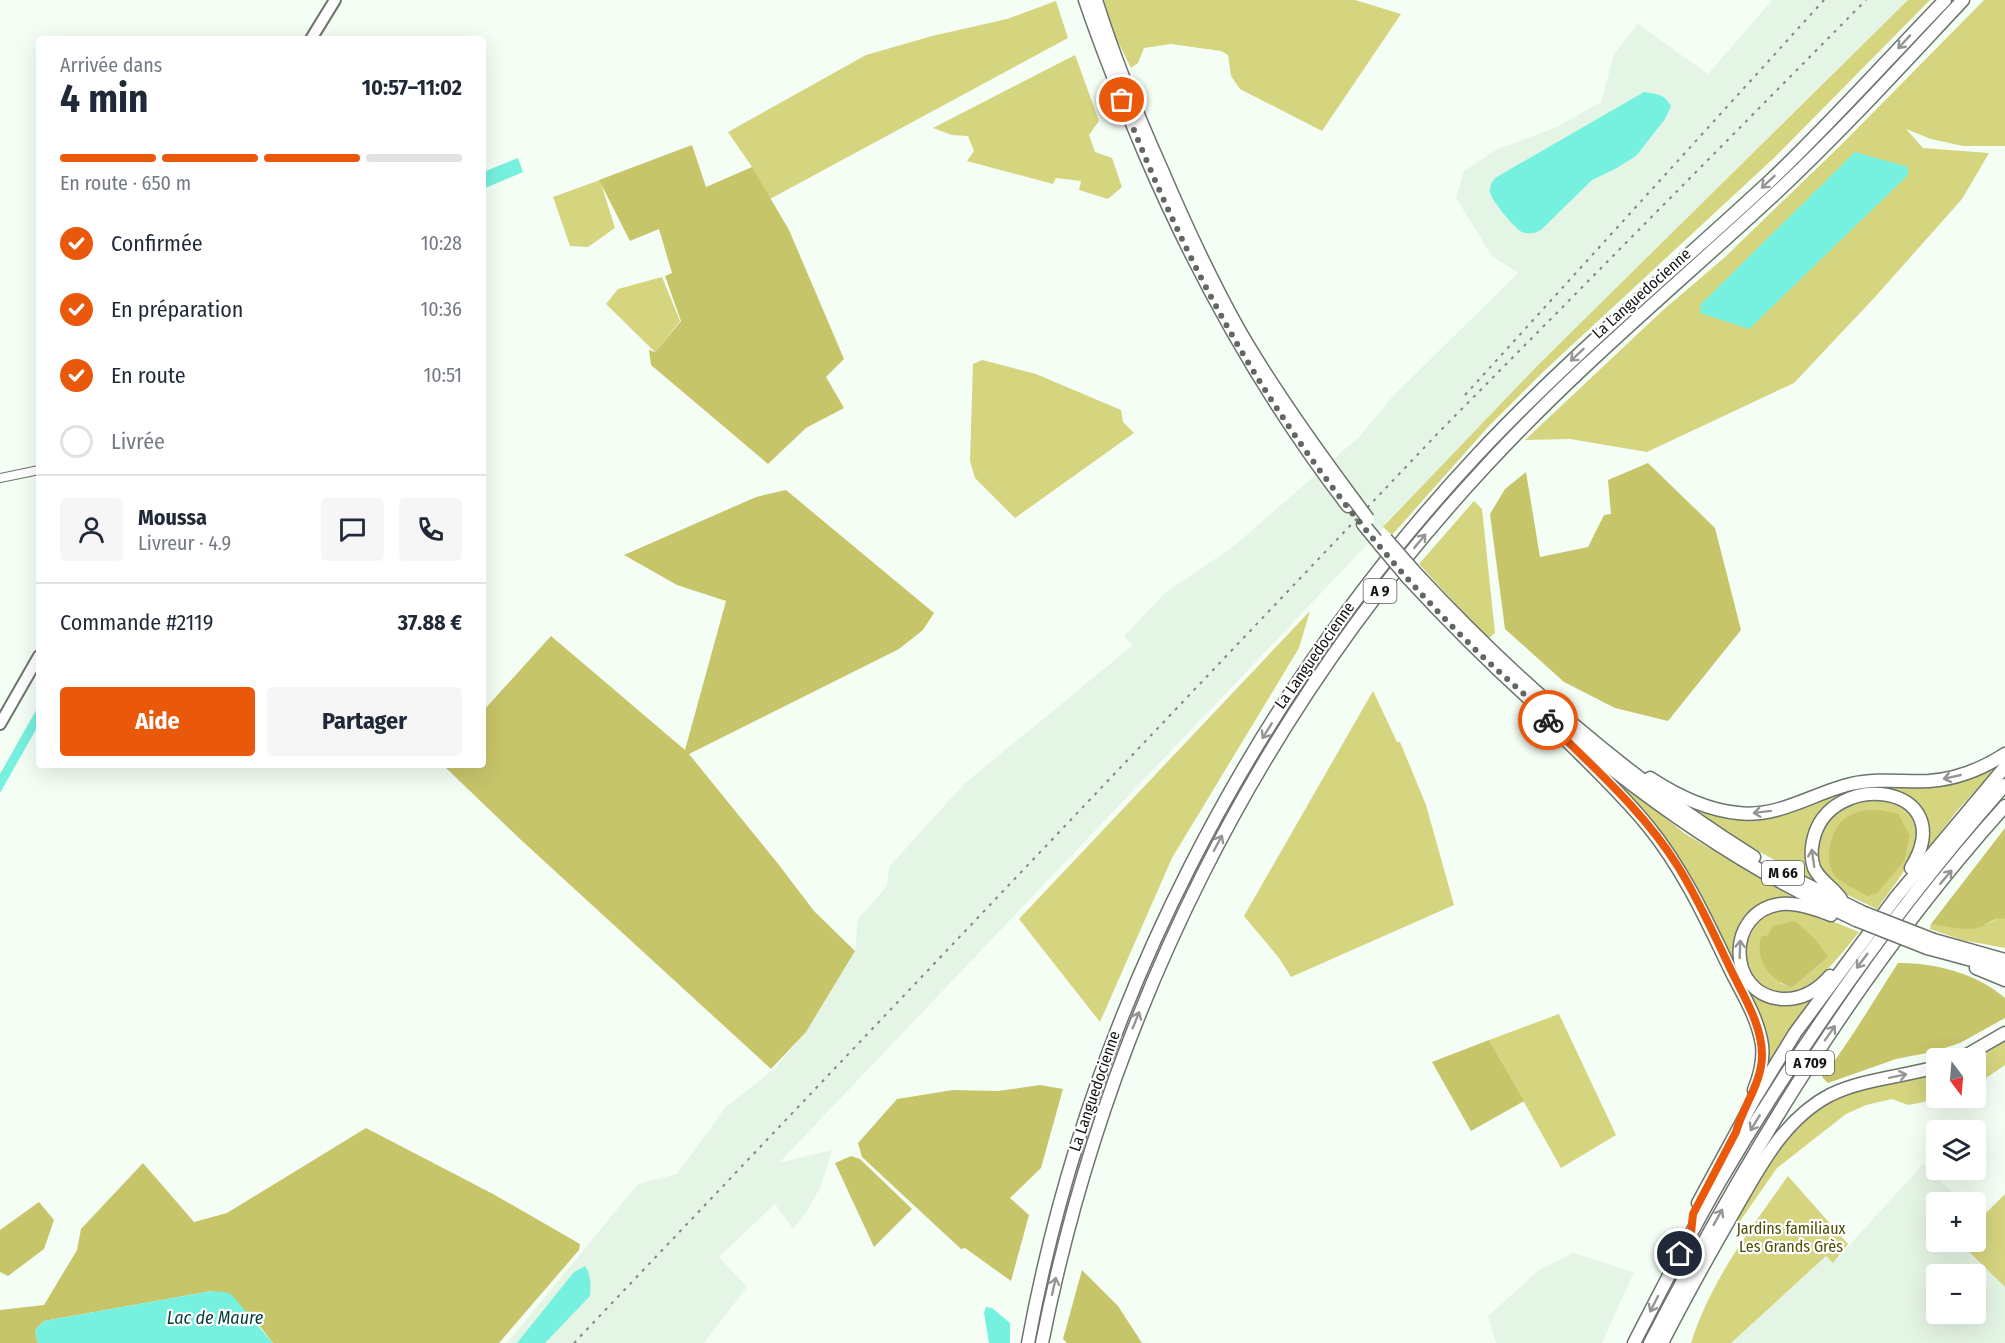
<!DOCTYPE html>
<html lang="fr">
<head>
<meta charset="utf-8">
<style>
	:root { --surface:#fff; --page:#f6f6f7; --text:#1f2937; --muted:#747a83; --line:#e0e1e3; --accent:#ea580c }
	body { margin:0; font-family:"Fira Sans Condensed",sans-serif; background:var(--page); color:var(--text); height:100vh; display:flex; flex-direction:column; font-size:22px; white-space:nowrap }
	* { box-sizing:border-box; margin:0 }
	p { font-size:20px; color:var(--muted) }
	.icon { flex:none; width:33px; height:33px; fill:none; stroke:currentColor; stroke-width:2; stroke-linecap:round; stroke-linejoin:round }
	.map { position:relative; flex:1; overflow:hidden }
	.panel { position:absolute; left:36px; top:36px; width:450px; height:732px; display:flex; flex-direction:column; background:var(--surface); border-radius:6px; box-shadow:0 6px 24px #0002 }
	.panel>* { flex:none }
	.needle { width:39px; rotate:164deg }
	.buttons { position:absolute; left:1926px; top:1048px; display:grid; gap:12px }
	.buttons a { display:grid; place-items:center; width:60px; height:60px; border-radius:6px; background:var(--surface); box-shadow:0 6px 24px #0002; font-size:30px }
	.pin { position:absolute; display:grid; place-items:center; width:51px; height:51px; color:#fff; margin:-26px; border:3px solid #fff; border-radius:50%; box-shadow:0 2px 6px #0007 }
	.courier { position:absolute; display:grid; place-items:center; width:60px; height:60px; margin:-30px; border:4px solid #ea580c; border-radius:50%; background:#fff; color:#222; box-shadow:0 2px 8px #0007 }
	.headline em { font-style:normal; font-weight:700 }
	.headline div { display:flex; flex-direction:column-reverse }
	.headline { display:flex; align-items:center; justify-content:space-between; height:102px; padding:0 24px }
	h1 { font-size:39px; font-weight:700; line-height:45px }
	.bar { display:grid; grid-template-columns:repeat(4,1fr); gap:9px 6px; align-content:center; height:72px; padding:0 24px }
	.bar i { height:8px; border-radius:4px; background:var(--line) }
	.bar .on { background:var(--accent) }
	.bar p { grid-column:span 4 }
	.line { display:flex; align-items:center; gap:15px; padding:0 24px; border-top:2px solid var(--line) }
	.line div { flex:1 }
	.round { display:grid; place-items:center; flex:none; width:63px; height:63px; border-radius:6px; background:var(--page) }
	ol { padding:0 24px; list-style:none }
	li { display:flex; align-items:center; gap:18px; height:66px }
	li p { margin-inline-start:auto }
	li .icon { padding:6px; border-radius:50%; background:var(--accent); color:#fff; stroke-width:4 }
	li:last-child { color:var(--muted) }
	li i { width:33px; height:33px; border:3px solid var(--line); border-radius:50% }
	.cta { display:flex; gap:12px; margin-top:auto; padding:12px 24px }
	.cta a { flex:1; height:69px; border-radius:6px; background:var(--accent); color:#fff; font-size:24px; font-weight:700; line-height:69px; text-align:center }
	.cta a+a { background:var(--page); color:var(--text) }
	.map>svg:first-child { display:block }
	.built { fill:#e5f5e5; fill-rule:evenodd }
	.green { fill:#d5d47f; fill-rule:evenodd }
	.forest { fill:#c7c56a }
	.water { fill:#76f1df }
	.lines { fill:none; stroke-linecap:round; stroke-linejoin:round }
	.minor-casing { stroke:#6c746b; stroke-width:10 }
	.major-casing { stroke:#6c746b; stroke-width:14 }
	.highway-casing { stroke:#6c746b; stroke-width:15 }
	.minor { stroke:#fff; stroke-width:8 }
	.major { stroke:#fff; stroke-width:10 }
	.highway { stroke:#fff; stroke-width:12 }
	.rail { stroke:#808680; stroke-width:2; stroke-dasharray:3 6; stroke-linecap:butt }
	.highway-bridge-casing { stroke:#6c746b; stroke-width:15; stroke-linecap:butt }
	.highway-bridge { stroke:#fff; stroke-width:12 }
	.oneway { stroke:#949694 }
	.done { stroke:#616761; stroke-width:6; stroke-dasharray:0 10.8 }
	.route { stroke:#ea580c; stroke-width:8 }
	.labels { text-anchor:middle; stroke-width:4.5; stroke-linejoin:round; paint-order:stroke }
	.shield { fill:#fff; stroke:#595b59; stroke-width:1.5 }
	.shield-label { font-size:15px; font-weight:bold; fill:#121512 }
	.street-label { font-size:16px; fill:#121512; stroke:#fff }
	.park-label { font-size:16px; fill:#504e05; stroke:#fff }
	.water-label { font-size:18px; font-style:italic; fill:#013e37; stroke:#fff }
</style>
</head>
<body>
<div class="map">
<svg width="2005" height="1343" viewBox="0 0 2005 1343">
	<rect width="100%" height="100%" fill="#f5fef5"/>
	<!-- built -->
	<g class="built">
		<path d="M 1772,0 L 1908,0 L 1538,365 L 779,1163 L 832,1150 L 821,1186 L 807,1211 L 793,1229 L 775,1204 L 719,1257 L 747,1287 L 704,1343 L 507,1343 L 638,1184 L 677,1174 L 725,1108 L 775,1068 L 806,1032 L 855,951 L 858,919 L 887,886 L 889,867 L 964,784 L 1133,645 L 1124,636 L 1165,593 L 1234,546 L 1359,437 L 1393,396 L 1518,273 L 1492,256 L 1456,198 L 1464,171 L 1496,150 L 1559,126 L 1601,102 L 1614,54 L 1638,24 L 1708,74 Z"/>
		<path d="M 1923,1164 L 1964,1203 L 1936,1203 L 1936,1242 L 1962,1242 L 1961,1244 L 2005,1287 L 2005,1343 L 1731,1343 L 1826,1256 L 1834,1262 ZM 1936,1275 L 1976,1275 L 1976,1314 L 1936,1314 Z"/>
		<path d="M 1573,1253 L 1634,1272 L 1602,1343 L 1496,1343 L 1488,1316 L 1539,1270 Z"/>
	</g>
	<!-- green -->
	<g class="green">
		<path d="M 1104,0 L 1355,0 L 1401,14 L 1322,131 L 1240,89 L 1231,76 L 1228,55 L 1221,51 L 1171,44 L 1144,48 L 1138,63 L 1131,68 L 1114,34 Z"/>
		<path d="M 1908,0 L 1930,0 L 1775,157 L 1544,371 L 1488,427 L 1392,535 L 1383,527 L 1538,365 Z"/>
		<path d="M 1984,0 L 2005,0 L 2005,146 L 1963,146 L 1931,139 L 1906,129 L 1923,148 L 1989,153 L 1962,199 L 1875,297 L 1794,383 L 1647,452 L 1570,439 L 1525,440 L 1662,311 L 1724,258 L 1844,142 Z"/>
		<path d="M 1056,1 L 1068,38 L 770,199 L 752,167 L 728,132 L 866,55 L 932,36 L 1007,19 Z"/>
		<path d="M 1075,55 L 1099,121 L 1089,135 L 1095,152 L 1112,158 L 1122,187 L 1108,199 L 1079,190 L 1081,181 L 1056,178 L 1053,184 L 967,161 L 974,151 L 968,136 L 952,135 L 933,128 Z"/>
		<path d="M 600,180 L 615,228 L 588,247 L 570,246 L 553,197 Z"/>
		<path d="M 662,277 L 680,321 L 655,352 L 606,304 L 618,289 Z"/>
		<path d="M 982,360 L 1036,374 L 1121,410 L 1123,422 L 1134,433 L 1015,518 L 975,478 L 970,461 L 973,364 Z"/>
		<path d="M 1474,501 L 1482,509 L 1495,633 L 1488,639 L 1419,564 Z"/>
		<path d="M 1310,611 L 1299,648 L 1172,858 L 1100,1022 L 1019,919 Z"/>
		<path d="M 1373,691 L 1397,742 L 1400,742 L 1426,805 L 1454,905 L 1291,977 L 1279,958 L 1244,916 Z"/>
		<path d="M 1580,748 L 1684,833 L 1797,900 L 1787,900 L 1740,930 L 1753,990 L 1814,998 L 1766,1069 L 1767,1054 L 1684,870 Z"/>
		<path d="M 1990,770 L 1992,772 L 1957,811 L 1924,853 C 1930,822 1926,822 1906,799 C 1887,799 1858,796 1840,799 C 1816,803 1802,838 1806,860 C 1807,870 1813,877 1818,885 L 1739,840 L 1683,803 L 1728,816 L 1849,789 L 1957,781 Z"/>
		<path d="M 1873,800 C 1887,801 1902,802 1911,814 C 1915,820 1919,828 1919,836 C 1917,859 1890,890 1877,909 L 1839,891 L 1818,865 L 1816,857 L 1820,833 L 1828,820 L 1842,809 L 1851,804 ZM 1910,836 L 1905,860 L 1829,856 Z"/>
		<path d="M 1779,909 L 1812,913 L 1859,932 C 1848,947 1835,961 1822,975 C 1819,978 1817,982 1813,985 C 1758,1022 1709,937 1779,909 ZM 1828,957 L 1792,988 L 1780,983 Z"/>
		<path d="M 1999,918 L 2005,919 L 2005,948 L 1962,940 L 1930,929 L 1931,924 L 1963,928 L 1977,928 Z"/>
		<path d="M 1559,1014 L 1616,1135 L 1561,1168 L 1489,1040 Z"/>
		<path d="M 2005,1041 L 2005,1065 L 1976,1085 L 1976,1059 L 1974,1059 Z"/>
		<path d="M 1936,1074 L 1936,1098 L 1945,1098 L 1908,1105 L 1892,1099 L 1866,1105 L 1846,1114 L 1777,1168 L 1738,1224 L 1735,1221 C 1761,1176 1793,1113 1846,1095 C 1875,1085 1907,1083 1936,1074 Z"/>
		<path d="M 1788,1176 L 1848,1244 L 1833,1263 L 1826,1256 L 1731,1343 L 1691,1343 C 1710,1282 1751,1228 1788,1176 Z"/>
		<path d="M 2005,1194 L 2005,1287 L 1961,1244 L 1962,1242 L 1976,1242 L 1976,1223 Z"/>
	</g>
	<!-- forest -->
	<g class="forest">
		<path d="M 692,145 L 706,187 L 752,167 L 789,230 L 844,359 L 826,377 L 844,408 L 806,428 L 768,464 L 651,365 L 649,350 L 655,352 L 681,321 L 665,276 L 672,273 L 659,229 L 630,241 L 599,180 Z"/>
		<path d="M 1648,463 L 1715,528 L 1741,630 L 1668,721 L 1615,708 L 1564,682 L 1505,629 L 1490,514 L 1505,489 L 1526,472 L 1540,557 L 1588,547 L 1604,515 L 1611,514 L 1608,480 Z"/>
		<path d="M 786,490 L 934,613 L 923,630 L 899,649 L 689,754 L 779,865 L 814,911 L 855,951 L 806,1032 L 771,1069 L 520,839 L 443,765 L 483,765 L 483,711 L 551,636 L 685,750 L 726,601 L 677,585 L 624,555 L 756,497 Z"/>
		<path d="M 1865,810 L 1880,810 L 1898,814 L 1910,836 L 1905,860 L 1877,893 L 1868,896 C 1859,891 1838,882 1833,873 C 1824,858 1831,831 1843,820 C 1849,815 1857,812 1865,810 Z"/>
		<path d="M 2005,828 L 2005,919 C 1994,916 1987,925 1977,928 C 1963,931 1945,926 1931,924 Z"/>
		<path d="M 1795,921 L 1816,940 L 1828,957 L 1792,988 C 1770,979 1755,962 1761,937 L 1768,935 L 1773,926 Z"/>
		<path d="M 1898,963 C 1936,963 1976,973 2005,998 L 2005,1018 L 1960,1043 L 1932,1052 L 1896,1059 L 1828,1083 L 1822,1077 C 1851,1041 1873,1001 1898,963 Z"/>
		<path d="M 1489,1040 L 1524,1101 L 1471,1131 L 1432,1062 Z"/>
		<path d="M 1040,1085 L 1063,1089 L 1041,1168 L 1010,1198 L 1029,1215 L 1011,1281 L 965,1248 L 961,1249 L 862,1157 L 858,1143 L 897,1099 L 953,1090 L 998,1091 Z"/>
		<path d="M 366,1128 L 493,1194 L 580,1244 L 579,1250 L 499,1343 L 273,1343 L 255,1320 L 212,1291 L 44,1321 L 35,1330 L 38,1343 L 0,1343 L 0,1310 L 44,1305 L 77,1250 L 81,1229 L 143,1163 L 194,1222 L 227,1213 Z"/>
		<path d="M 851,1156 L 860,1159 L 912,1209 L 874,1247 L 835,1163 Z"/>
		<path d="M 39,1202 L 54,1220 L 44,1249 L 8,1276 L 0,1272 L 0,1230 Z"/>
		<path d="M 1082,1270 L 1118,1306 L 1142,1343 L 1067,1343 L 1063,1339 Z"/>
	</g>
	<!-- water -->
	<g class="water">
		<path d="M 1644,92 C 1658,94 1664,94 1671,106 L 1665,119 L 1636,156 L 1615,169 L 1592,180 L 1541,230 C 1535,233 1529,235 1522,232 C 1515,229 1494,203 1491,195 C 1488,189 1491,183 1495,178 Z"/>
		<path d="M 1855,152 L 1908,167 L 1908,175 L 1749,329 L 1700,313 L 1701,304 Z"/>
		<path d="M 518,158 L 523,172 L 483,189 L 483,172 Z"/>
		<path d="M 39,705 L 39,724 L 0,793 L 0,774 Z"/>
		<path d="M 585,1266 C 591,1274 591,1286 590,1296 L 545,1343 L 517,1343 L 574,1272 Z"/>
		<path d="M 212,1291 L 230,1293 L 273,1343 L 38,1343 L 35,1330 L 44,1321 Z"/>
		<path d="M 986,1307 L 992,1308 L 1010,1323 L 1010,1343 L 989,1343 L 984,1313 Z"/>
	</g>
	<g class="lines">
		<defs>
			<path id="minor" d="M 0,478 L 39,470"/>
			<g id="major">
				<path d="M 311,39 L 335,0"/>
				<path d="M 0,724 L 39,656"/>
			</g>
			<g id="highway">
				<path d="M 1085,0 C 1103,53 1124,105 1146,157 C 1200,282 1264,397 1348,506"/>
				<path d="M 1096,0 C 1114,58 1137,114 1162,170 C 1185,224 1210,278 1239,330 C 1273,389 1313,445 1354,500"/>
				<path d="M 1363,524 L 1381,546"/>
				<path d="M 1413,570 C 1514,679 1627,778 1754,857"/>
				<path d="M 1407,577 C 1536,717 1682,840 1856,920"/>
				<path d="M 1563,737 C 1592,766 1622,794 1648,826 C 1683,869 1706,919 1730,969 C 1742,993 1758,1018 1762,1045 C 1764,1061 1760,1075 1754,1090"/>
				<path d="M 1650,778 C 1676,795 1706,810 1738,813 C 1779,818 1813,793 1851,784 C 1877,778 1903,782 1929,781 C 1957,779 1982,769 2005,754"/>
				<path d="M 1793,878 L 1862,912"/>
				<path d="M 1841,899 C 1834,888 1820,881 1814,868 C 1811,859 1811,850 1813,841 C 1828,767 1963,783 1911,868"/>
				<path d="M 1934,940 L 2005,960"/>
				<path d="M 1927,948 L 2005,969"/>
				<path d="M 1976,968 L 2005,980"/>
				<path d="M 1830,976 C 1817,991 1802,1000 1782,999 C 1726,995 1725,911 1781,904 C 1797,902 1816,909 1831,915"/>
				<path d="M 1960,1059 L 2005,1033"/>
				<path d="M 1698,1203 L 1755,1098 L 1795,1033 L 1896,897 L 2005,767"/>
				<path d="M 1028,1343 C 1089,1013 1249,699 1478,454 C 1570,356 1673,271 1771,180 C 1831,123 1887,60 1945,0"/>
				<path d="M 1042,1343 C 1107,1017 1258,711 1485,467 C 1576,368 1679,283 1777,192 C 1842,131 1902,65 1963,0"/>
				<path d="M 1634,1343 C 1662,1289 1689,1235 1719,1183 C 1802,1041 1896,908 2005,785"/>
				<path d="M 1650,1343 C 1749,1152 1861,966 2005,806"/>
				<path d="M 1662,1343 C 1683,1302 1705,1262 1728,1222 C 1755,1176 1780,1121 1830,1095 C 1863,1079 1901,1077 1936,1067"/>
			</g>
		</defs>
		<!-- minor casing -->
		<use href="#minor" class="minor-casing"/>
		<!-- major casing -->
		<use href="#major" class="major-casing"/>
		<!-- highway casing -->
		<use href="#highway" class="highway-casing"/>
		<!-- minor -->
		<use href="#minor" class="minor"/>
		<!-- major -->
		<use href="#major" class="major"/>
		<!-- highway -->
		<use href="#highway" class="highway"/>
		<!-- rail -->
		<g class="rail">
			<path d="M 1465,395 L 1824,0"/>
			<path d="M 574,1343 L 1440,431 L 1866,0"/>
		</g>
		<defs>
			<g id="highway-bridge">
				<path d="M 1354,500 L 1368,519"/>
				<path d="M 1386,539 L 1413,570"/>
				<path d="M 1381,546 L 1407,577"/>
				<path d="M 1862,912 L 1934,940"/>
				<path d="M 1856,920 L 1927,948"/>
			</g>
		</defs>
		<!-- highway-bridge casing -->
		<use href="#highway-bridge" class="highway-bridge-casing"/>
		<!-- highway-bridge -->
		<use href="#highway-bridge" class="highway-bridge"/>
	</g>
	<!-- one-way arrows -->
	<defs><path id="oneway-shaft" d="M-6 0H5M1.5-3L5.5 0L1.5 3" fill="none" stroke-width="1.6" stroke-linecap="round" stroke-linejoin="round" transform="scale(1.5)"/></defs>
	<g class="oneway">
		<use href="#oneway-shaft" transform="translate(1904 42) rotate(133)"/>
		<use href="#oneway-shaft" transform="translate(1768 182) rotate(137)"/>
		<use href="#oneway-shaft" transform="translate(1577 355) rotate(137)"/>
		<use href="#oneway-shaft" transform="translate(1420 541) rotate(-50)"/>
		<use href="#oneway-shaft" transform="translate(1267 731) rotate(122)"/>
		<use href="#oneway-shaft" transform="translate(1952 777) rotate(167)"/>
		<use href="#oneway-shaft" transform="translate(1762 812) rotate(173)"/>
		<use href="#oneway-shaft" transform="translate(1218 843) rotate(-62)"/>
		<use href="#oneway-shaft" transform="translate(1813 858) rotate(-98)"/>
		<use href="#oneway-shaft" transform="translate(1946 877) rotate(-50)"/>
		<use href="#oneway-shaft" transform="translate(1740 949) rotate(-88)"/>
		<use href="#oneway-shaft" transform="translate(1862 961) rotate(127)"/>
		<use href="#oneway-shaft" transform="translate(1136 1020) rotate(-68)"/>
		<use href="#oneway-shaft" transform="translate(1830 1033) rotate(-55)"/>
		<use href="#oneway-shaft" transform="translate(1898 1076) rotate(-12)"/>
		<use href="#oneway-shaft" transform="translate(1755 1123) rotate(121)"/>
		<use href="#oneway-shaft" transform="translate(1718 1217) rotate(-61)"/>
		<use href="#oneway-shaft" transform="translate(1054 1286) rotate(-77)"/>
		<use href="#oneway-shaft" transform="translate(1654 1304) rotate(117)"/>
	</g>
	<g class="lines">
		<!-- done -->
		<path class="done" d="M 1122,100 C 1159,195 1203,290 1257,377 C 1319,478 1396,573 1481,655 C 1501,674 1522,692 1542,710 L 1548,720"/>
		<!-- route -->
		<path class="route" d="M 1548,720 L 1552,726 C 1596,770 1644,812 1677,865 C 1698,898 1714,935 1731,970 C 1744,997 1762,1025 1762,1055 C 1762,1083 1743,1106 1736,1132 L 1693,1214 L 1691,1233 L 1680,1254"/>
	</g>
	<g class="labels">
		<!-- shield labels -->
		<g class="shield">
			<rect x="1363.5" y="579" width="33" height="24" rx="4.5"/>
			<rect x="1762" y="861" width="42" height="24" rx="4.5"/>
			<rect x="1786" y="1051" width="48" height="24" rx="4.5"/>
		</g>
		<g class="shield-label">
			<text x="1380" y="596">A 9</text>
			<text x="1783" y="878">M 66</text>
			<text x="1810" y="1068">A 709</text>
		</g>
		<!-- street labels -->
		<g class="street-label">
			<text transform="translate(1641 293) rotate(-42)" y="6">La Languedocienne</text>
			<text transform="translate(1314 655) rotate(-55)" y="6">La Languedocienne</text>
			<text transform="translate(1094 1091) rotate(-71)" y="6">La Languedocienne</text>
		</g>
		<!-- park labels -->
		<g class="park-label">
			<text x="1791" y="1234">Jardins familiaux<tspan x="1791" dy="18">Les Grands Grès</tspan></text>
		</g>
		<!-- water labels -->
		<g class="water-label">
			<text x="215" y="1324">Lac de Maure</text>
		</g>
	</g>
</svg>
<div class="buttons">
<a><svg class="needle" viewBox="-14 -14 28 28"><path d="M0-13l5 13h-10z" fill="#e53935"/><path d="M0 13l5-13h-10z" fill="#747a83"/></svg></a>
<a><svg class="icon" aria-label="layers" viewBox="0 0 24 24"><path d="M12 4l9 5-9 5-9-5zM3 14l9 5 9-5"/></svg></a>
<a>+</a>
<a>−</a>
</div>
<div class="pin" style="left:1122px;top:100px;background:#ea580c"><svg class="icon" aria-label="bag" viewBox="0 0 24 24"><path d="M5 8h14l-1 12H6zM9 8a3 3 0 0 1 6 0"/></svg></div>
<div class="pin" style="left:1680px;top:1254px;background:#1f2937"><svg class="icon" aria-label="home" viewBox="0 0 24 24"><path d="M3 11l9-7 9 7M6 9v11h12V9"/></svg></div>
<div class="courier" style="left:1548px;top:720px"><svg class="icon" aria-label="bike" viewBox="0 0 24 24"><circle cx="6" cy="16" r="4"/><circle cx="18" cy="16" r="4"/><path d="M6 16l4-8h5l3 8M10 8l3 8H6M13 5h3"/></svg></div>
<section class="panel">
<div class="headline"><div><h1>4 min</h1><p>Arrivée dans</p></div><em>10:57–11:02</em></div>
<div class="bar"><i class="on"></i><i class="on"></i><i class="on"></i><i></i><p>En route · 650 m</p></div>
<ol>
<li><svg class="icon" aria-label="check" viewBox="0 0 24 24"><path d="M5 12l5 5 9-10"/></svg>Confirmée<p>10:28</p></li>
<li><svg class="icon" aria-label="check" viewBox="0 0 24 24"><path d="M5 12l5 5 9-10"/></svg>En préparation<p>10:36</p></li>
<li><svg class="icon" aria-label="check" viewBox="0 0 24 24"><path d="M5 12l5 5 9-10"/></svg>En route<p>10:51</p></li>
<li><i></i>Livrée</li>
</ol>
<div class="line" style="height:108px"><a class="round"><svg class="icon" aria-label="person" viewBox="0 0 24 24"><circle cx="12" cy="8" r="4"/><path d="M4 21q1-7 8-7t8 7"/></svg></a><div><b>Moussa</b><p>Livreur · 4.9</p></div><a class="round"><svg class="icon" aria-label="chat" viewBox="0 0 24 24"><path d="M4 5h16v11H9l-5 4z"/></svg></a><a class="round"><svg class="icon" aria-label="phone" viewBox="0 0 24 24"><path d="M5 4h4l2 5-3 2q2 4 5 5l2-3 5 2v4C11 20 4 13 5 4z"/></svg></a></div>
<div class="line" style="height:78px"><div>Commande #2119</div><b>37.88 €</b></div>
<div class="cta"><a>Aide</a><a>Partager</a></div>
</section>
</div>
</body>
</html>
